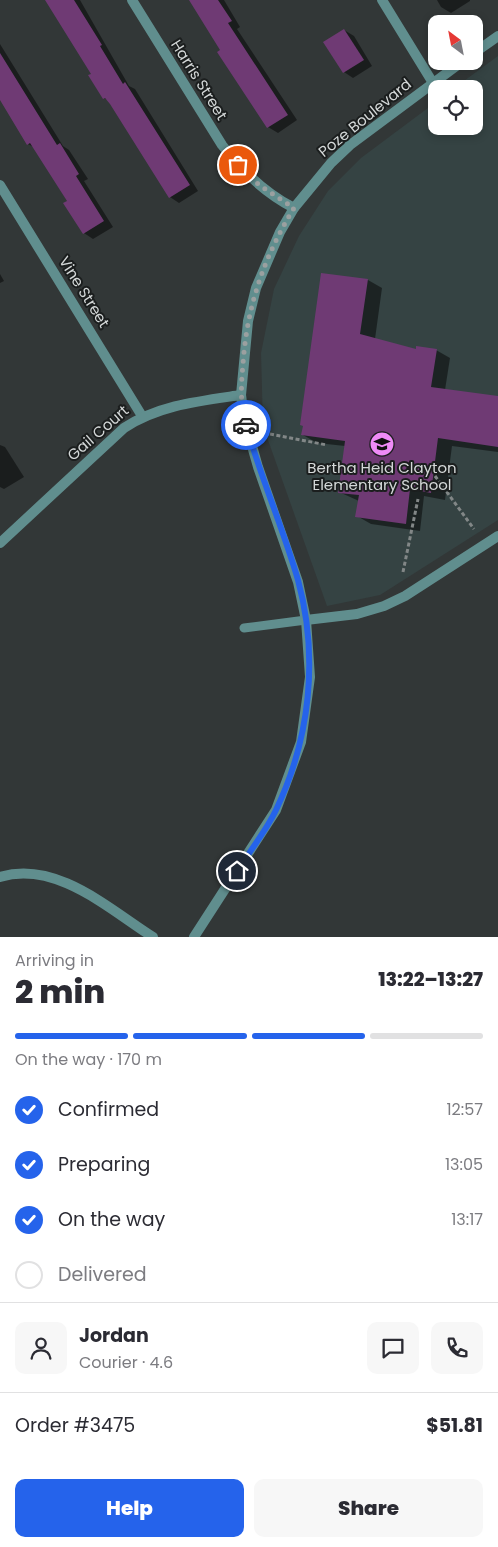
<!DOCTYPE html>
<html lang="en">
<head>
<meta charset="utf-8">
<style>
	:root { --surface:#fff; --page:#f7f7f7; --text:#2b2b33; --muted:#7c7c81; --line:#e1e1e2; --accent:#2563eb }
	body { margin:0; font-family:Poppins,sans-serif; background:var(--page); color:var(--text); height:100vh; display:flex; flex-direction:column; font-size:19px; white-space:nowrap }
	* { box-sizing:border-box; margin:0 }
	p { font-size:16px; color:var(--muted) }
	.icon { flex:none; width:28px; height:28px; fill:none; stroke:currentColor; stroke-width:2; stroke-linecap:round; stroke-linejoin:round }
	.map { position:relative; height:937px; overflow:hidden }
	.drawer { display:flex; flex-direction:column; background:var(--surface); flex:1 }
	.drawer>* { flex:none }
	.needle { width:32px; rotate:328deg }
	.tools { position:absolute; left:428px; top:15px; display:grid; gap:10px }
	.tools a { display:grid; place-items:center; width:55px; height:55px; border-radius:10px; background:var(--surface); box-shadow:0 2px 8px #0003; font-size:25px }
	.pin { position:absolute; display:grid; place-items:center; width:42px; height:42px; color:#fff; margin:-21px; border:2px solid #fff; border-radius:50%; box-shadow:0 1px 5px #0007 }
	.courier { position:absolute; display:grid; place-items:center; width:50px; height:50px; margin:-25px; border:4px solid #2563eb; border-radius:50%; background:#fff; color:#222; box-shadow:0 1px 6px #0007 }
	.head em { font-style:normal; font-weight:800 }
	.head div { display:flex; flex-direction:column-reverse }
	.head { display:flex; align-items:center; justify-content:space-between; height:85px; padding:0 15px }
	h1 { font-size:32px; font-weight:800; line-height:38px }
	.bar { display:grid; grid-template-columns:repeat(4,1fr); gap:8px 5px; align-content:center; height:60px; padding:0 15px }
	.bar i { height:6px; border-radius:4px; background:var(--line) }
	.bar .current { background:var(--accent) }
	.bar p { grid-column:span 4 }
	.line { display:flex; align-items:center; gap:12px; padding:0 15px; border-top:1px solid var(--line) }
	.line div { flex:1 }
	.round { display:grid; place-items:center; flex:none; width:52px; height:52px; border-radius:10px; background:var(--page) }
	ol { padding:0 15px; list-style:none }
	li { display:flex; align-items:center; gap:15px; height:55px }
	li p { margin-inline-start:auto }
	li .icon { padding:5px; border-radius:50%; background:var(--accent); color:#fff; stroke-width:4 }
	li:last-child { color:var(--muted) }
	li i { width:28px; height:28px; border:2px solid var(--line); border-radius:50% }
	.cta { display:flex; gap:10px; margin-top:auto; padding:10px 15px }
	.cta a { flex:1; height:58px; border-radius:10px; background:var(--accent); color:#fff; font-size:20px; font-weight:800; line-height:58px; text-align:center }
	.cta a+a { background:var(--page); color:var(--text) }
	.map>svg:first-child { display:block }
	.built { fill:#354343 }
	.shadow { fill:#0007 }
	.building { fill:#6f3a74 }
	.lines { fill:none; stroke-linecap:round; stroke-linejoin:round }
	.path { stroke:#828787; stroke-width:3; stroke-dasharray:4 2.5; stroke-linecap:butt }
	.lane { stroke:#608e8e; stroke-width:9 }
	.street { stroke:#608e8e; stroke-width:10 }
	.done { stroke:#9ba0a0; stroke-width:5; stroke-dasharray:0 9 }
	.route { stroke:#2563eb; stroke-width:6 }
	.labels { text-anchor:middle; stroke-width:4; stroke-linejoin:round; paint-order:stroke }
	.street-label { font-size:15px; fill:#d4d8d8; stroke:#1b1e1e }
	.poi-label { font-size:15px; fill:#d4d8d8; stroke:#1b1e1e }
</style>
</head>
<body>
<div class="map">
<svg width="498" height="937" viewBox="0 0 498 937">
	<rect width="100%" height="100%" fill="#323737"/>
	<!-- built -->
	<path class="built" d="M 498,56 L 498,520 L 380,595 L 327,606 L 263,426 L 261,353 L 274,289 L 299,236 L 328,191 L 361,158 L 436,102 L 436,126 L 474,126 L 474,89 L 453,89 Z"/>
	<!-- shadow -->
	<g class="shadow">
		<path d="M 47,0 L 80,0 L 129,86 L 135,89 L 198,191 L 179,203 L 170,197 L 109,101 L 104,98 L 92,74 Z"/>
		<path d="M 191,0 L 224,0 L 240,27 L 237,29 L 297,120 L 278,133 L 268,127 Z"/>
		<path d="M 437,0 L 470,0 L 470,1 L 451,13 L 441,7 Z"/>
		<path d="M 344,30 L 354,36 L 372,66 L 353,78 L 344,72 Z"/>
		<path d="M 0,44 L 63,146 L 69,150 L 88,179 L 84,181 L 113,227 L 93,239 L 84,233 L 68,202 L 35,148 L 28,144 L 0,98 Z"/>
		<path d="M 0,274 L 4,281 L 0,283 Z"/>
		<path d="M 322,274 L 368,280 L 382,288 L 375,339 L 417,350 L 436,350 L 450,358 L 445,390 L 498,397 L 498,452 L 452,446 L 445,500 L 424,496 L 420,531 L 371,524 L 357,516 L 359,501 L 339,492 L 345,446 L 317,443 L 303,435 Z"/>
		<path d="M 0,445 L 5,447 L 24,477 L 4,489 L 0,487 Z"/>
	</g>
	<!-- building -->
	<g class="building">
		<path d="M 45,0 L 74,0 L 102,45 L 100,46 L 123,84 L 125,82 L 190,185 L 169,198 L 110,104 L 105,98 L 103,99 L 88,75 L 91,74 Z"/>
		<path d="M 189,0 L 218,0 L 232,21 L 228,23 L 288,115 L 267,128 L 217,52 L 220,50 Z"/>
		<path d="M 344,29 L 364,60 L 343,73 L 323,42 Z"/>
		<path d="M 0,53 L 57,145 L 60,143 L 79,174 L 76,176 L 104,221 L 83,234 L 63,203 L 67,201 L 30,143 L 27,145 L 0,100 Z"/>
		<path d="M 321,273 L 368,279 L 360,334 L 416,349 L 416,346 L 437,349 L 431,387 L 498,396 L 498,447 L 438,438 L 431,493 L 410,489 L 406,524 L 355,517 L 359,495 L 338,493 L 345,441 L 301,435 L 303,426 L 300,425 Z"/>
	</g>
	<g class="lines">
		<!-- path -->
		<g class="path">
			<path d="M 270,434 L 327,445"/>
			<path d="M 435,476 L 474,529"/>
			<path d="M 403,572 L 418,499"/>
		</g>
		<!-- lane -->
		<path class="lane" d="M 244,628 L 306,620"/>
		<!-- street -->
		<g class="street">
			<path d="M 132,0 L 222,145 C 242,171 265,193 294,208"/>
			<path d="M 382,0 L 433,83"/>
			<path d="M 474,53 L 498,36"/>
			<path d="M 0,185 L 142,416"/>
			<path d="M 0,543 L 124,428 C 159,405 200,401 241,395"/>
			<path d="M 306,620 L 357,614 L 384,606 L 405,596 L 498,536"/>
			<path d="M 0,877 C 56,860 109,909 153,937"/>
			<path d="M 194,937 L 276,810 L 301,742 L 310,677 L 306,620 L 298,582 L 258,467 L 244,418 L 241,395 L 248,321 L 256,288 L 280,232 L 294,208 L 331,163 L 350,145 L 463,61"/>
		</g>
	</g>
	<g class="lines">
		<!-- done -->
		<path class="done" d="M 238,165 L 259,185 L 294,208 C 264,257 247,306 243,364 C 241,385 240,405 246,425"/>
		<!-- route -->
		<path class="route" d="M 237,871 C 250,851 266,831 276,810 C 310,739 319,657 298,580 C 283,528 261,478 246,425"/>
	</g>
	<!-- icons -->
	<defs>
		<symbol id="school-disc" viewBox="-11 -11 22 22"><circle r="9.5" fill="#ef8bf7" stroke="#1b1e1e"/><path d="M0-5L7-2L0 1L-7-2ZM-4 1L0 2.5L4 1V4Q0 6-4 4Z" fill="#111"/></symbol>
	</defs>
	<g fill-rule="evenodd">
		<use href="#school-disc" x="368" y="430" width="28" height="28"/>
	</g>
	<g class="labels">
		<!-- street labels -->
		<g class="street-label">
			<text transform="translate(199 80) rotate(58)" y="5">Harris Street</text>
			<text transform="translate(365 118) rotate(-39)" y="5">Poze Boulevard</text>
			<text transform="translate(84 292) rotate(58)" y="5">Vine Street</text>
			<text transform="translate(98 433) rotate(-41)" y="5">Gail Court</text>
		</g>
		<!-- poi labels -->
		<g class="poi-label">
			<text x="382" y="473">Bertha Heid Clayton<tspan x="382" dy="17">Elementary School</tspan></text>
		</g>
	</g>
</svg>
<div class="tools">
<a><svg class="needle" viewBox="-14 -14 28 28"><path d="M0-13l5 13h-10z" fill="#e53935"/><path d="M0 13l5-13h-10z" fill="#7c7c81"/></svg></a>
<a><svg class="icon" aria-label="locate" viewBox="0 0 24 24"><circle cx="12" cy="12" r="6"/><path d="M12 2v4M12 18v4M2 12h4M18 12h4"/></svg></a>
</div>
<div class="pin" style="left:238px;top:165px;background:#ea580c"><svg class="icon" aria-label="bag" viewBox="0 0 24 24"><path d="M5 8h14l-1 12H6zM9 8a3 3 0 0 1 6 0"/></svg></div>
<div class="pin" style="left:237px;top:871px;background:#1f2937"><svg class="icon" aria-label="home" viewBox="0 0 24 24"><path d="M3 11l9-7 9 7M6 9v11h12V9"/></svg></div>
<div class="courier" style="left:246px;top:425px"><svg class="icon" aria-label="car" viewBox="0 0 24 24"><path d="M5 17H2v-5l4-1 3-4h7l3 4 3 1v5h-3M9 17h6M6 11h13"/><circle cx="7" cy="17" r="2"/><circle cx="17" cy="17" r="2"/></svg></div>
</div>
<section class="drawer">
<div class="head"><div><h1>2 min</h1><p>Arriving in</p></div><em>13:22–13:27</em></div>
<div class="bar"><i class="current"></i><i class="current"></i><i class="current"></i><i></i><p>On the way · 170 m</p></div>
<ol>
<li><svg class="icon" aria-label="check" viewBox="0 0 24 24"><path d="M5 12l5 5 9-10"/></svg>Confirmed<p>12:57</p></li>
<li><svg class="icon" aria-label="check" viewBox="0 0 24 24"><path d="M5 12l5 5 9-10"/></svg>Preparing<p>13:05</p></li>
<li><svg class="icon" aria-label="check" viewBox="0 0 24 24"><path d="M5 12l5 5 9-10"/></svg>On the way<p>13:17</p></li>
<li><i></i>Delivered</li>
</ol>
<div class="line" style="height:90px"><a class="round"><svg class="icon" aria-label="person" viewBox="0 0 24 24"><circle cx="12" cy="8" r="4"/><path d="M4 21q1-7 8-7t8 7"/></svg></a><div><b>Jordan</b><p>Courier · 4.6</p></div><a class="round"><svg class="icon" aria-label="chat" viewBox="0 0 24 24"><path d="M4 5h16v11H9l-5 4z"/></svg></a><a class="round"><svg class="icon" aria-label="phone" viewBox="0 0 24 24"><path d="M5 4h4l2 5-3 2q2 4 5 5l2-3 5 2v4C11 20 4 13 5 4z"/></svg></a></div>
<div class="line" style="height:65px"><div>Order #3475</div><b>$51.81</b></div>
<div class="cta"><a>Help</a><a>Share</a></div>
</section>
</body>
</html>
